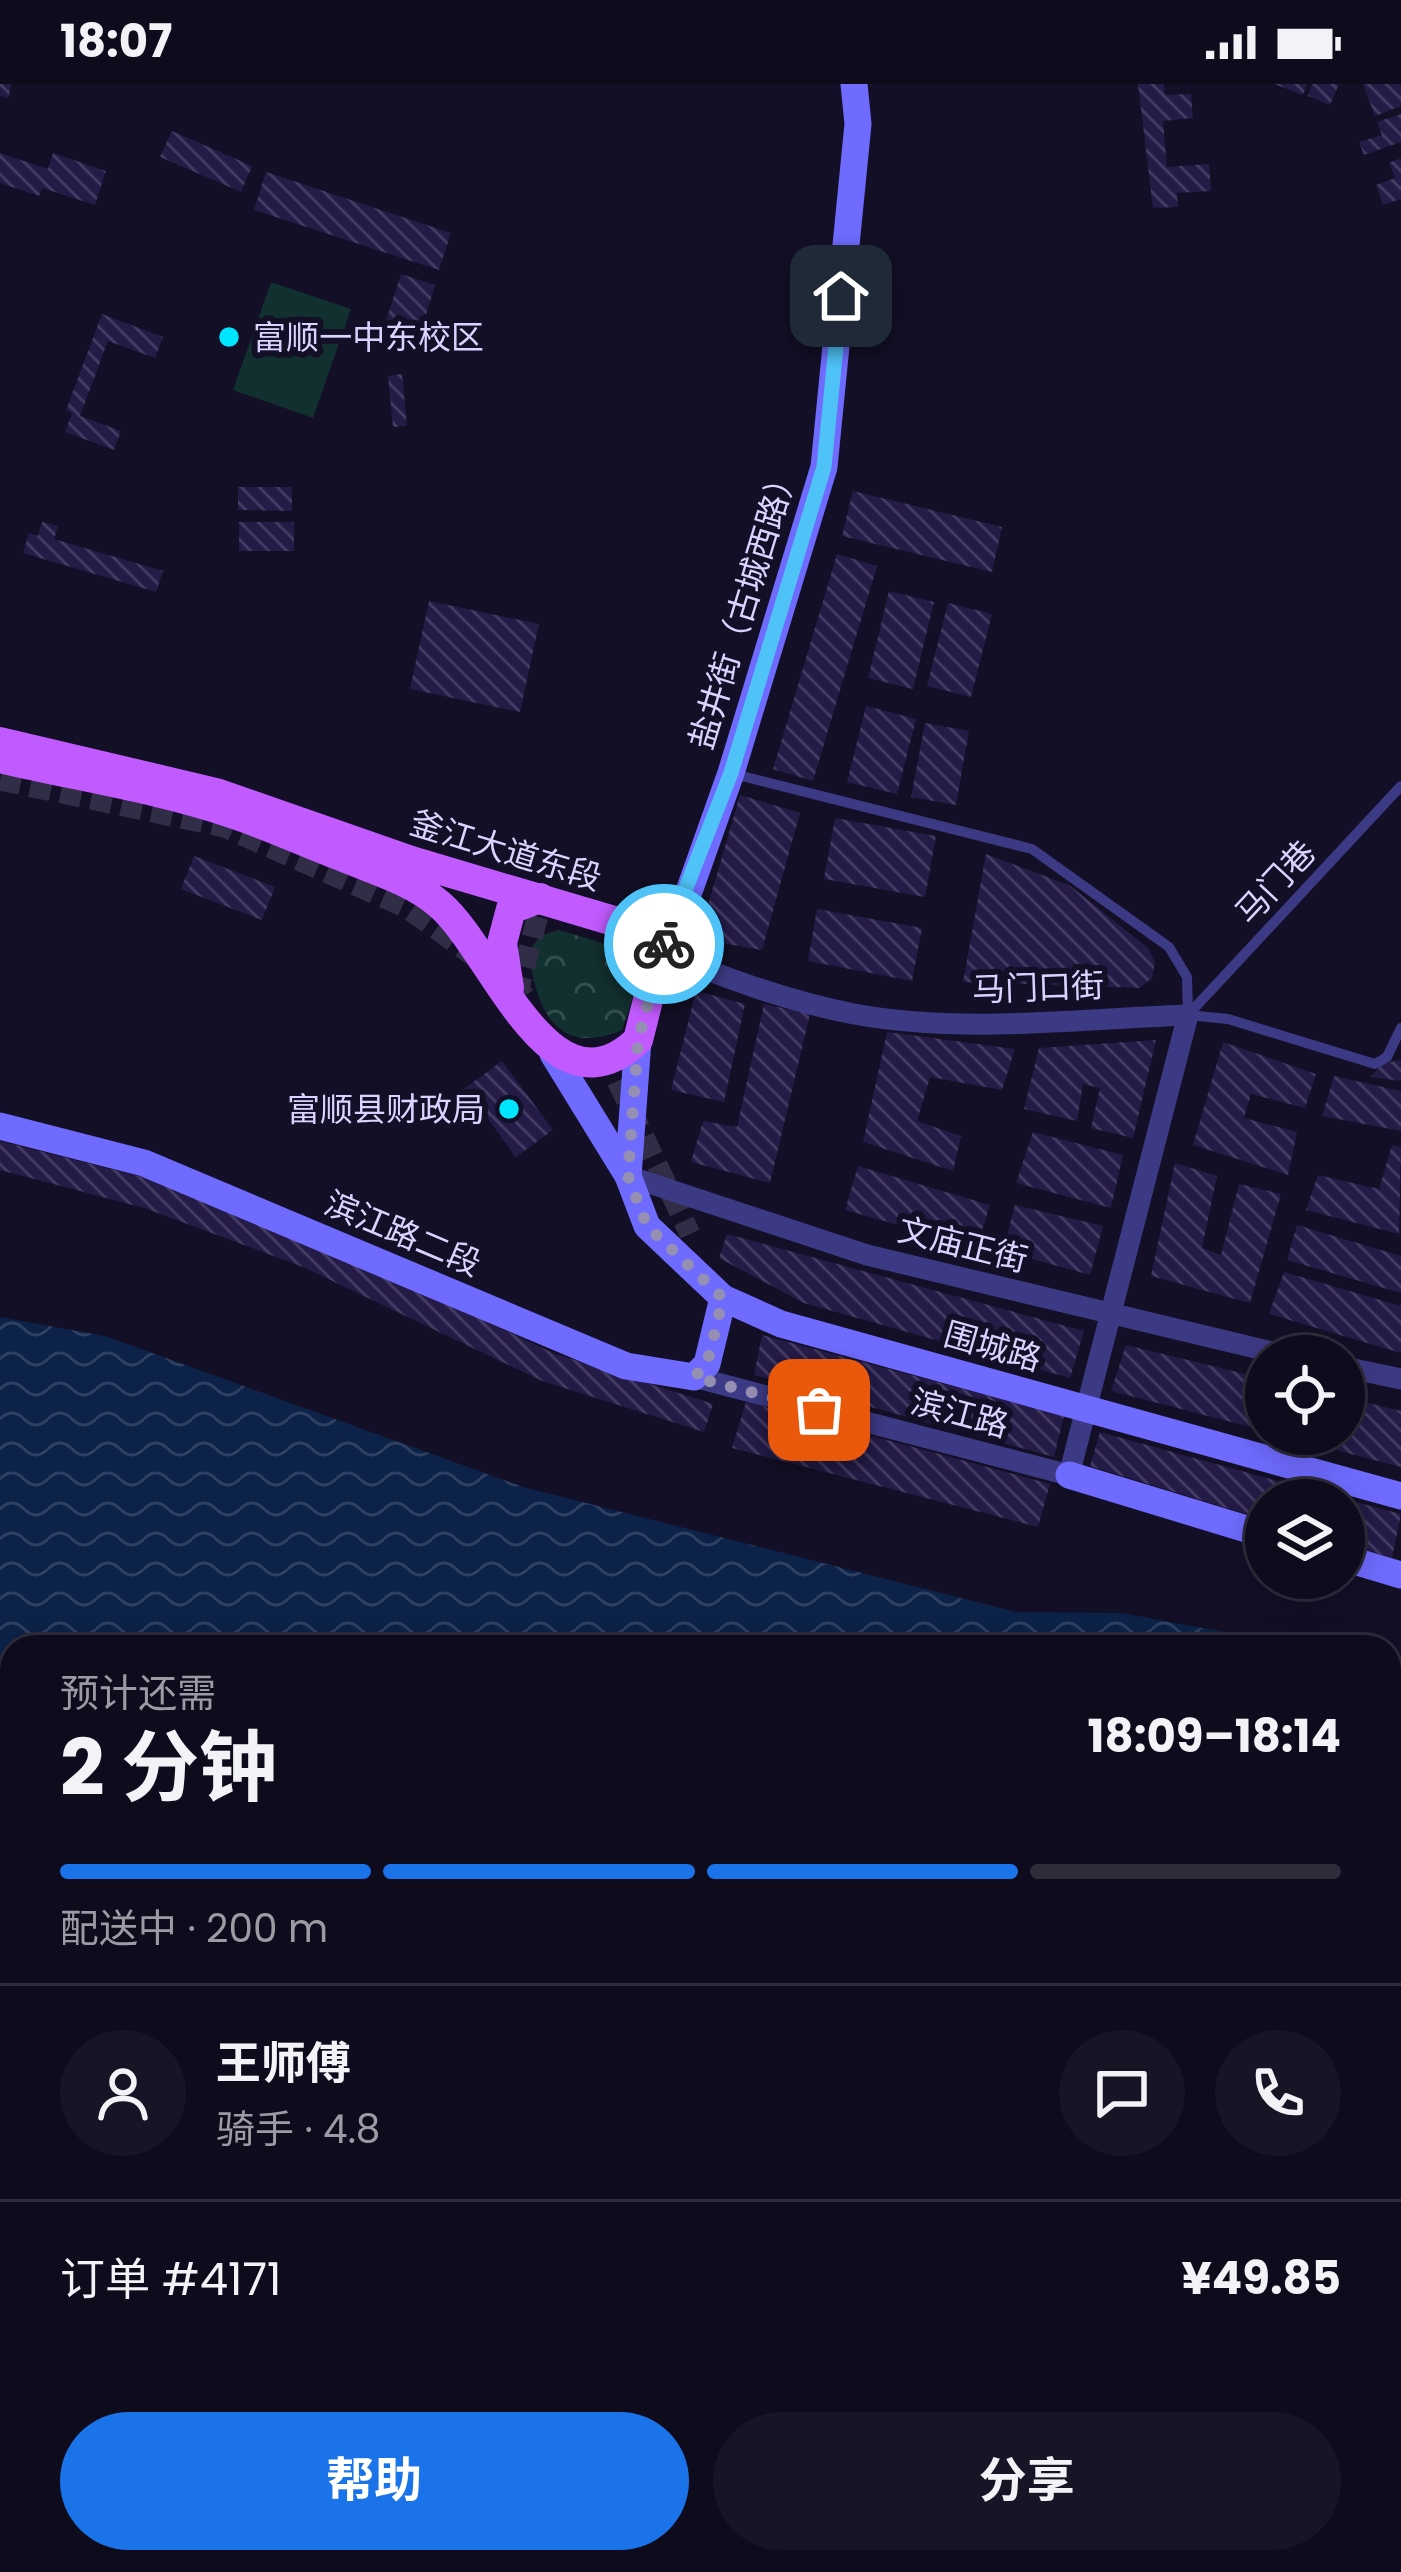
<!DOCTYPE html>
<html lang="zh">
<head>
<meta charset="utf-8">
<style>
	:root { --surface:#0e0b1c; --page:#171425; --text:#f1f3f6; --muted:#9b9ba3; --line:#2e2b3b; --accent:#1a73e8 }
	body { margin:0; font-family:Poppins,"Noto Sans SC",sans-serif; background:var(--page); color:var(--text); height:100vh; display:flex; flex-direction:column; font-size:45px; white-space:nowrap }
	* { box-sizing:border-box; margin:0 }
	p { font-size:39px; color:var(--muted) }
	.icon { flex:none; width:66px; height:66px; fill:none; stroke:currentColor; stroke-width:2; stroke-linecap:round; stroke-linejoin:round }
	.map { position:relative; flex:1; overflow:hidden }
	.side { position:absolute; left:0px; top:1551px; width:1401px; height:939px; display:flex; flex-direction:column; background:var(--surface); border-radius:36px 36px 0 0; box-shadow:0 6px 30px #0003,0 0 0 3px var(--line) }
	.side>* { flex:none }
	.buttons { position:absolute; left:1245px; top:1251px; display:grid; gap:24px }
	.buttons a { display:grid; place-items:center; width:120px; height:120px; border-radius:50%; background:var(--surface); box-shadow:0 6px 30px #0003,0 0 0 3px var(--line); font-size:60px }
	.pin { position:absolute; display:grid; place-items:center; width:102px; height:102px; color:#fff; margin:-51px; border-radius:24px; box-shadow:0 6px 18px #0006 }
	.courier { position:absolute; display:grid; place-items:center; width:120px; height:120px; margin:-60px; border:9px solid #4fc3f7; border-radius:50%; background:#fff; color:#222; box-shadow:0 3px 15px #0007 }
	.headline em { font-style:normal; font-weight:700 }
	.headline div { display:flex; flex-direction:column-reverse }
	.headline { display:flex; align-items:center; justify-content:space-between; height:204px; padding:0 60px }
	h1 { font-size:78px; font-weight:700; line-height:90px }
	.bar { display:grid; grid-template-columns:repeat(4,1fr); gap:18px 12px; align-content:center; height:144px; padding:0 60px }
	.bar i { height:15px; border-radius:9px; background:var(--line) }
	.bar .current { background:var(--accent) }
	.bar p { grid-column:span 4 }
	.line { display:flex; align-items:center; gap:30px; padding:0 60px; border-top:3px solid var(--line) }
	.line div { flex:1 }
	.round { display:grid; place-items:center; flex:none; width:126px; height:126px; border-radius:63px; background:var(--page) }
	.primary-button { display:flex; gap:24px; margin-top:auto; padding:24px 60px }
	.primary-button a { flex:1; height:138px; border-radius:72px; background:var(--accent); color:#fff; font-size:48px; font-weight:700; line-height:138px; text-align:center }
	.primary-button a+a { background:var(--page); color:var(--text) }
	.status { display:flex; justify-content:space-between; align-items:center; height:84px; padding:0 60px; background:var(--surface); direction:ltr }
	.status svg { height:33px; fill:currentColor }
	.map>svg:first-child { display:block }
	.park { fill:url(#park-crowns) }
	.pitch { fill:#12302f }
	.water { fill:url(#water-waves) }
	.building { fill:url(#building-back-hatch) }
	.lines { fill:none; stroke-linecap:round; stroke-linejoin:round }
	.street-tunnel { stroke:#312d47; stroke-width:21; stroke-dasharray:21 10; stroke-linecap:butt }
	.lane { stroke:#3d3a85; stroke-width:10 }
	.street { stroke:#3d3a85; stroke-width:21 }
	.secondary { stroke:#6f6bff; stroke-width:27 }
	.primary { stroke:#c25bff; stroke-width:30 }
	.done { stroke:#948fb3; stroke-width:12; stroke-dasharray:0 21.6 }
	.route { stroke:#4fc3f7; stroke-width:15 }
	.poi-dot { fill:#00e5ff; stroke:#130f26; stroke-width:4.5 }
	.labels { text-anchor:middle; stroke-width:12; stroke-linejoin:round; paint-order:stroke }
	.poi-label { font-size:33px; fill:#d9d4ff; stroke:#130f26; text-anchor:start }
	.street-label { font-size:33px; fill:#d9d4ff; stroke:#130f26 }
</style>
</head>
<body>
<div class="status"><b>18:07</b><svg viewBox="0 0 49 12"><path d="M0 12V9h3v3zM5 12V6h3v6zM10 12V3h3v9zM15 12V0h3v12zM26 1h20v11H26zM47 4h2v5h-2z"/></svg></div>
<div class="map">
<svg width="1401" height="2488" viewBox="0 0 1401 2488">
	<defs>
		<pattern id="park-crowns" width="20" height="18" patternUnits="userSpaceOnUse" patternTransform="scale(3)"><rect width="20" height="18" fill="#12302f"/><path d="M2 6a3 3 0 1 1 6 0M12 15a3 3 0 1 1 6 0" fill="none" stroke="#344d4e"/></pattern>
		<pattern id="water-waves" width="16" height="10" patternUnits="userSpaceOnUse" patternTransform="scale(3)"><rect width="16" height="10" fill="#0c2248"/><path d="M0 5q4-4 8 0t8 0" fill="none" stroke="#2f4163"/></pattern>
		<pattern id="building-back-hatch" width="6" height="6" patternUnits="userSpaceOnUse" patternTransform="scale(3)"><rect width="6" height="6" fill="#241b47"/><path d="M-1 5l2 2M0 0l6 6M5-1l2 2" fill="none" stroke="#433b63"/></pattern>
	</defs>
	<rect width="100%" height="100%" fill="#130f26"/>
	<!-- park -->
	<g class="park">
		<path d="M 559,846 C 633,869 653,864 622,946 C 557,974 535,925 529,867 L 540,852 Z"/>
		<path d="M 0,2144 L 12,2146 L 12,2275 L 0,2272 Z"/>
		<path d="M 1389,2327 L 1401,2328 L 1401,2412 L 1389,2414 Z"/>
	</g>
	<!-- pitch -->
	<path class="pitch" d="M 271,198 L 351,225 L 313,334 L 233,306 Z"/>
	<!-- water -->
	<g class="water">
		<path d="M 0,1233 L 105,1252 L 523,1403 L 1016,1528 L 1122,1529 L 1305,1563 L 12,1563 L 12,2146 L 0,2144 Z"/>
		<path d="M 1389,1582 L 1401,1585 L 1401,2328 L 1389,2327 Z"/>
	</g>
	<!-- building -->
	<g class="building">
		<path d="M 0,0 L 12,0 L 8,14 L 0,12 Z"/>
		<path d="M 1138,0 L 1164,0 L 1165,11 L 1191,10 L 1193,34 L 1163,37 L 1167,83 L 1209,80 L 1211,107 L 1177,109 L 1178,123 L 1153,124 Z"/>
		<path d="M 1274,0 L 1307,0 L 1303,11 Z"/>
		<path d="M 1312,0 L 1339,0 L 1330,21 L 1308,12 Z"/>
		<path d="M 1363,0 L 1401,0 L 1401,22 L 1375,32 Z"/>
		<path d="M 1401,30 L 1401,58 L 1364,71 L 1359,58 L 1382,51 L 1377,38 Z"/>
		<path d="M 172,47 L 252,82 L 241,108 L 160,73 Z"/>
		<path d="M 0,69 L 48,85 L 53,69 L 106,87 L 95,121 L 42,104 L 39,112 L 0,99 Z"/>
		<path d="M 1401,74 L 1401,115 L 1383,121 L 1376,101 L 1395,94 L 1389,79 Z"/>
		<path d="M 266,88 L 451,149 L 439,186 L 254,126 Z"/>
		<path d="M 401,190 L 435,201 L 420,251 L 385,240 Z"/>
		<path d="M 102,230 L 163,253 L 155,274 L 108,257 L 80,332 L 121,347 L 114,366 L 65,348 L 72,329 L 66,326 Z"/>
		<path d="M 402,290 L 407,342 L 393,343 L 388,292 Z"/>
		<path d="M 238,403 L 292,403 L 292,427 L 238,426 Z"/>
		<path d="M 853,407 L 1002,443 L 992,488 L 842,452 Z"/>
		<path d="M 42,438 L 58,442 L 54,455 L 163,487 L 156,508 L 23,469 L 29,449 L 38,452 Z"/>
		<rect x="239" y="438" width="55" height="29"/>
		<path d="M 837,470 L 877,482 L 813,697 L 773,685 Z"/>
		<path d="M 889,507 L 934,518 L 913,605 L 868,594 Z"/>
		<path d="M 429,517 L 539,540 L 520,628 L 410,605 Z"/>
		<path d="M 948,519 L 992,530 L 971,613 L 927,602 Z"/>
		<path d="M 866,622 L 916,635 L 897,710 L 847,698 Z"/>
		<path d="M 925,639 L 969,647 L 956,721 L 911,713 Z"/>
		<path d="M 740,711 L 800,729 L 762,866 L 715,858 L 703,838 Z"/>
		<path d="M 835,734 L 936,752 L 925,813 L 824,795 Z"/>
		<path d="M 986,770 L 1069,801 L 1148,864 L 1155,878 L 1152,894 L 1139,904 L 963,898 Z"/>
		<path d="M 194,772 L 275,803 L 262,836 L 181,805 Z"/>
		<path d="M 817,825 L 922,844 L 912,897 L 808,877 Z"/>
		<path d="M 696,907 L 745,920 L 724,1018 L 671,1006 Z"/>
		<path d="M 764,920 L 810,930 L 770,1099 L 691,1078 L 703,1037 L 737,1043 Z"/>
		<path d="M 887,948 L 1015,965 L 1002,1006 L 930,993 L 917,1037 L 961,1052 L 953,1087 L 863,1058 Z"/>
		<path d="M 1156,956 L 1133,1054 L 1091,1044 L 1100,1004 L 1083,1000 L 1077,1037 L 1024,1025 L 1039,964 Z"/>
		<path d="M 1223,958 L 1316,990 L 1305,1024 L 1251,1010 L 1244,1034 L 1297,1048 L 1288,1091 L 1193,1061 Z"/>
		<path d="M 1401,976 L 1401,997 L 1371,993 L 1383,979 Z"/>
		<path d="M 502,977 L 553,1046 L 516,1073 L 465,1004 Z"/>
		<path d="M 1334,992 L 1401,1007 L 1401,1047 L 1322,1032 Z"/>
		<path d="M 1033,1048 L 1123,1071 L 1111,1124 L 1016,1099 Z"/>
		<path d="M 0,1057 L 154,1096 L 319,1157 L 553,1269 L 713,1320 L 704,1348 L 542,1297 L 303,1183 L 144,1124 L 0,1086 Z"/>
		<path d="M 1392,1061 L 1401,1063 L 1399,1150 L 1306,1126 L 1318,1091 L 1379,1105 Z"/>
		<path d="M 1175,1079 L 1217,1092 L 1202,1164 L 1221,1171 L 1239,1100 L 1281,1110 L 1250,1219 L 1151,1192 Z"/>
		<path d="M 858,1082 L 990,1121 L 977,1163 L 845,1126 Z"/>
		<path d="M 1015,1121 L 1103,1142 L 1090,1191 L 1003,1167 Z"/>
		<path d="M 1297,1141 L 1401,1172 L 1401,1209 L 1287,1176 Z"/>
		<path d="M 727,1150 L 1084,1247 L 1070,1294 L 804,1219 L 719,1174 Z"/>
		<path d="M 1284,1188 L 1401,1222 L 1401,1269 L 1269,1230 Z"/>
		<path d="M 762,1251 L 1064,1332 L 1054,1373 L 754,1291 Z"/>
		<path d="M 1126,1261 L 1266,1295 L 1266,1347 L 1111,1307 Z"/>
		<path d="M 1344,1313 L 1401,1327 L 1401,1383 L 1282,1352 L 1344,1350 Z"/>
		<path d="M 746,1318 L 1050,1400 L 1038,1443 L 732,1364 Z"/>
		<path d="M 1100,1348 L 1343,1415 L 1343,1416 L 1266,1416 L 1266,1436 L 1090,1382 Z"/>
		<path d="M 1344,1415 L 1401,1430 L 1392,1474 L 1344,1459 Z"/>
	</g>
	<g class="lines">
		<!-- street-tunnel -->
		<g class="street-tunnel">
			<path d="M 0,696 L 224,743 L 407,824 L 472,871"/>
			<path d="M 524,912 L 519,904 L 539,827"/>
			<path d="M 604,969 L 690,1150"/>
		</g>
		<!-- lane -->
		<g class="lane">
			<path d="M 734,690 L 1032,765 L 1169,863 L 1187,893 L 1188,931"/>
			<path d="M 1188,931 L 1401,702"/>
			<path d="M 1188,931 L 1228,935 L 1375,980 L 1387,973 L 1401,944"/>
			<path d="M 0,2485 L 78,2478"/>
			<path d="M 958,2488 L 1020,2478"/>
		</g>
		<!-- street -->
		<g class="street">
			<path d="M 660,868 C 724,893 786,917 854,930 C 962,950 1079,935 1188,931 L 1069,1391 L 694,1293"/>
			<path d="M 628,1092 L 867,1171 L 1289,1272"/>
			<path d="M 1344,1283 L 1401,1295"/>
			<path d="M 0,2288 L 12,2290"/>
		</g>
		<!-- secondary -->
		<g class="secondary">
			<path d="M 660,868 L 687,813 L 731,689 L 824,383 L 858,40 L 854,0"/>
			<path d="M 553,970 L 628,1092 L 647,1142 L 723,1214 L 781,1240 L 1401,1412"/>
			<path d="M 0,1042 L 144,1079 L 626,1282 L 694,1293 L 707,1280 L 723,1214"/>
			<path d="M 628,1092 L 638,956"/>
			<path d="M 1069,1391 L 1266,1451"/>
			<path d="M 1344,1474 L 1401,1491"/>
		</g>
		<!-- primary -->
		<g class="primary">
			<path d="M 0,658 L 216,709 L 411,777 L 634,843 L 660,868 L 638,956 C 550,1040 493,865 439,820 C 411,796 374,786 341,772 C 304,758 268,741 231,729 C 157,704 76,692 0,674"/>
			<path d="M 509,904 L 502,859 L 511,825 L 540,814"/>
		</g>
	</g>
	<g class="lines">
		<!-- done -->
		<path class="done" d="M 664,860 L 638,956 L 628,1092 L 647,1142 L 723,1214 L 707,1280 L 694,1293 L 819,1326"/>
		<!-- route -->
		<path class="route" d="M 664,860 L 731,689 L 824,383 L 841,212"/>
	</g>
	<!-- markers -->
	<g class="poi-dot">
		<circle cx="229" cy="253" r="12"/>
		<circle cx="509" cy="1025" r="12"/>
	</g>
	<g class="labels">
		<!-- poi labels -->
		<g class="poi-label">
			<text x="253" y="265">富顺一中东校区</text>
			<text x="485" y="1037" text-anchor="end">富顺县财政局</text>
		</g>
		<!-- street labels -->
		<g class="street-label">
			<text transform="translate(743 522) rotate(-73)" y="12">盐井街（古城西路）</text>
			<text transform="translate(506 766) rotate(17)" y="12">釜江大道东段</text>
			<text transform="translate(1275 798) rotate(-47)" y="12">马门巷</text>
			<text transform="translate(1038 903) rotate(-2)" y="12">马门口街</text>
			<text transform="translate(403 1149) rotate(23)" y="12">滨江路二段</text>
			<text transform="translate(963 1160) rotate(14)" y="12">文庙正街</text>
			<text transform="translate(993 1262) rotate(16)" y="12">围城路</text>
			<text transform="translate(960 1329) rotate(15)" y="12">滨江路</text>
		</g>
	</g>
</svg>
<div class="buttons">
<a><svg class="icon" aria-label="locate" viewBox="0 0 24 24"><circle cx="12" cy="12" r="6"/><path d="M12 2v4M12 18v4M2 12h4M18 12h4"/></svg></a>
<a><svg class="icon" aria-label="layers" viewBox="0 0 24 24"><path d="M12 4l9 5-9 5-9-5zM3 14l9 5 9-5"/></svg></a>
</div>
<div class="pin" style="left:819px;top:1326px;background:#ea580c"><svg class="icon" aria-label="bag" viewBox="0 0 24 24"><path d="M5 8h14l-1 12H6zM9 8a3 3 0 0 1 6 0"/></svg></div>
<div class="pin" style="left:841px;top:212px;background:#1f2937"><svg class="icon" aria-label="home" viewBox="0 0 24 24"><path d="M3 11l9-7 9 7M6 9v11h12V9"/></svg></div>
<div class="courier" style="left:664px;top:860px"><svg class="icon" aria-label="bike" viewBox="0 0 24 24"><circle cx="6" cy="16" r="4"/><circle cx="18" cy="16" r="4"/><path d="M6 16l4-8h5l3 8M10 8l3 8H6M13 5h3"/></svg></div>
<section class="side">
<div class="headline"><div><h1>2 分钟</h1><p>预计还需</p></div><em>18:09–18:14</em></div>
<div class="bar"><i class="current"></i><i class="current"></i><i class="current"></i><i></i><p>配送中 · 200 m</p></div>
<div class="line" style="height:216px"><a class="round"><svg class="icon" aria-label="person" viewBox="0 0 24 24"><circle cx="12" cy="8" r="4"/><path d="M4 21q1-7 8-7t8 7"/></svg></a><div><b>王师傅</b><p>骑手 · 4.8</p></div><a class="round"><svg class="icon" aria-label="chat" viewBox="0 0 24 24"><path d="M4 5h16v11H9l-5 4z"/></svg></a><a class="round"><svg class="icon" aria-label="phone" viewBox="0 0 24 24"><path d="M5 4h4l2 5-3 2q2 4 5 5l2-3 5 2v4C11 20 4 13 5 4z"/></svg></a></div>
<div class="line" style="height:156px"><div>订单 #4171</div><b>¥49.85</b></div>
<div class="primary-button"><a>帮助</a><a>分享</a></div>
</section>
</div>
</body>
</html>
